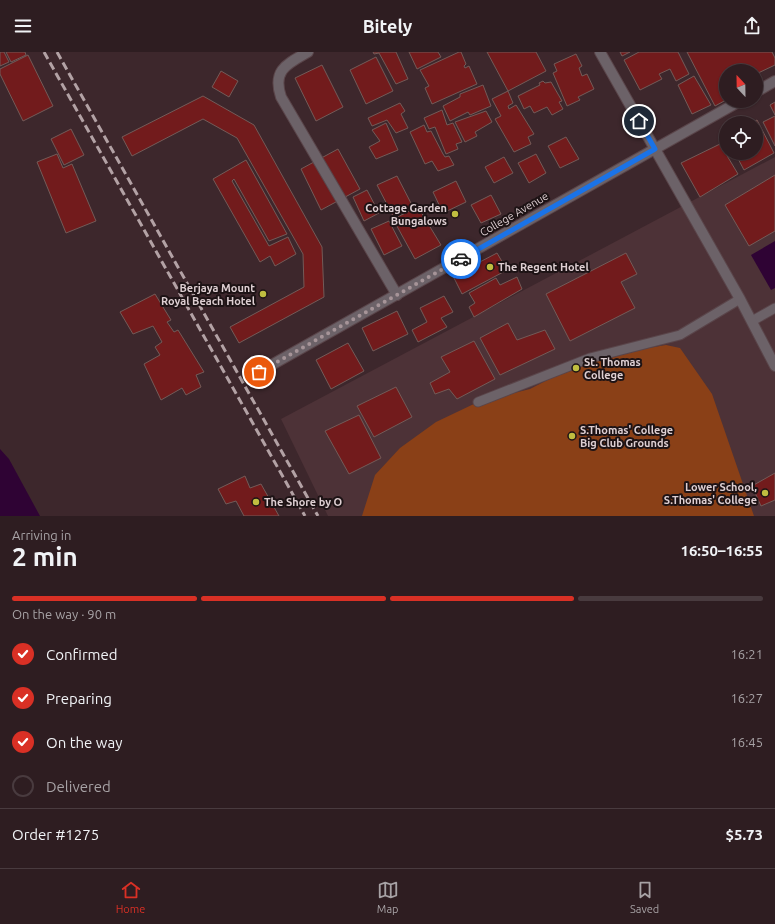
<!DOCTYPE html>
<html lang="en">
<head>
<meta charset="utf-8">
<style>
	:root { --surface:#2e1d21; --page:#3a2a2e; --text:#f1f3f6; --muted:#a7a2a5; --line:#493b3f; --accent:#d93025 }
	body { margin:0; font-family:Ubuntu,sans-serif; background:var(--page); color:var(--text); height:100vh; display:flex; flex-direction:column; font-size:15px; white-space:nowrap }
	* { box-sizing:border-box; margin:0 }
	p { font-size:13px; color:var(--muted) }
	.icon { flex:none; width:22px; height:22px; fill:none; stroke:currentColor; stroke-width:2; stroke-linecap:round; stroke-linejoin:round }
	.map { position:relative; height:464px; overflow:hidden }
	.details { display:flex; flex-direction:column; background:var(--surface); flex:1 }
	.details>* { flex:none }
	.needle { width:26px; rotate:338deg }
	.buttons { position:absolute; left:719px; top:12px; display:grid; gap:8px }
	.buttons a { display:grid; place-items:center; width:44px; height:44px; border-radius:50%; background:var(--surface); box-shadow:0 1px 3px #0004,0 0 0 1px var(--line); font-size:20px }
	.pin { position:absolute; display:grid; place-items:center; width:34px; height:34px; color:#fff; margin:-17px; border:2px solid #fff; border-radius:50%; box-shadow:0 1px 4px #0007 }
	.courier { position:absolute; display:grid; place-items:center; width:40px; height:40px; margin:-20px; border:3px solid #1a73e8; border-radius:50%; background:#fff; color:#222; box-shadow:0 1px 5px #0007 }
	.head em { font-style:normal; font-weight:600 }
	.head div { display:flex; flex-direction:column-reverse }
	.head { display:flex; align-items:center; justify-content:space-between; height:68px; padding:0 12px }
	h1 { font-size:26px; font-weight:600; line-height:30px }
	.bar { display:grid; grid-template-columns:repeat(4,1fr); gap:6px 4px; align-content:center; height:48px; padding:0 12px }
	.bar i { height:5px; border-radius:3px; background:var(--line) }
	.bar .active { background:var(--accent) }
	.bar p { grid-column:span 4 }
	.line { display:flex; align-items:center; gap:10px; padding:0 12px; border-top:1px solid var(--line) }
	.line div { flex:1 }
	ol { padding:0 12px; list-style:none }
	li { display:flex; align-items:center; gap:12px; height:44px }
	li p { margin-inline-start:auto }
	li .icon { padding:4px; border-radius:50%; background:var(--accent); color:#fff; stroke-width:4 }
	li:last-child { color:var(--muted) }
	li i { width:22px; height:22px; border:2px solid var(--line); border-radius:50% }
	header { display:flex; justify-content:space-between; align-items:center; height:52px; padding:0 12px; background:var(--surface); font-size:18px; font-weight:600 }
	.menu { display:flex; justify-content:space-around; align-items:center; height:56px; border-top:1px solid var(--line); background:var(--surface); font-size:11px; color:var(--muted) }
	.menu a { display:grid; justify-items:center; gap:2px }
	.menu .active { color:var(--accent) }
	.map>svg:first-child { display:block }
	.built { fill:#4d3237 }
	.green { fill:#8a4017 }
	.water { fill:#2f0334 }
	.building { fill:#721b1c; stroke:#735b58 }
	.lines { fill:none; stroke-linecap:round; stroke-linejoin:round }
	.lane-casing { stroke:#5a454a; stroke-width:11 }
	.street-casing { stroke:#5a454a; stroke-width:12 }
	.lane { stroke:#6c6268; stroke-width:9 }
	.street { stroke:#6c6268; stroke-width:10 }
	.rail { stroke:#b3a2a5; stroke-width:3; stroke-dasharray:8 4; stroke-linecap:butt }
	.done { stroke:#a69498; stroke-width:4; stroke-dasharray:0 7.2 }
	.route { stroke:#1a73e8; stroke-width:5 }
	.poi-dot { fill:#c0be40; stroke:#1d1315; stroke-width:1.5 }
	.labels { text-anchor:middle; stroke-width:4; stroke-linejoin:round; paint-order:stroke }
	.poi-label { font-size:11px; font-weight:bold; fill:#decfd2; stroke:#1d1315; text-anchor:start }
	.street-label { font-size:11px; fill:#decfd2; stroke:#1d1315 }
</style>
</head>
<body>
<header><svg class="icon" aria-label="menu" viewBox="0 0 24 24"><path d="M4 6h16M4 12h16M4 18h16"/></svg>Bitely<svg class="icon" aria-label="share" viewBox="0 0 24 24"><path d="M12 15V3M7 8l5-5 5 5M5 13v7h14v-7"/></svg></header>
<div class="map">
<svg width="775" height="464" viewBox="0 0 775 464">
	<rect width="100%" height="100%" fill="#3d272c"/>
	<!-- built -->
	<path class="built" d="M 775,105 L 775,464 L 328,464 L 281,367 Z"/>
	<!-- green -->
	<path class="green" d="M 666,293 L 680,296 L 712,342 L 754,464 L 362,464 L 375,423 L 400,396 L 436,370 L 478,350 L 530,337 L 590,306 Z"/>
	<!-- water -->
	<g class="water">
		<path d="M 775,189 L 775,236 L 771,238 L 751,203 Z"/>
		<path d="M 0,397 L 9,407 L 40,464 L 0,464 Z"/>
	</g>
	<!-- building -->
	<g class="building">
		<path d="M 0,0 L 4,0 L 9,10 L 0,14 Z"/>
		<path d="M 6,0 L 25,0 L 26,3 L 11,10 Z"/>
		<path d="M 373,0 L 396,0 L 408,27 L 396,32 L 379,1 L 374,2 Z"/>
		<path d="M 409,0 L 438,0 L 441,5 L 417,17 Z"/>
		<path d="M 459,0 L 461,0 L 466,12 L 464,14 L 465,16 L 469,14 L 477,32 L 432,52 L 425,36 L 429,34 L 420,18 Z"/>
		<path d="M 487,0 L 536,0 L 546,19 L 508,39 Z"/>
		<path d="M 620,0 L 630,0 L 622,4 Z"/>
		<path d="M 639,0 L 678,0 L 689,22 L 676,29 L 670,17 L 659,22 L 662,27 L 640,38 L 624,8 Z"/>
		<path d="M 687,0 L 772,0 L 775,6 L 775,13 L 756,22 L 756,19 L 726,19 L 726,48 L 715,54 Z"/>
		<path d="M 576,2 L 582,14 L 579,16 L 582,24 L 587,22 L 594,37 L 578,45 L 580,48 L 567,54 L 553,21 L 557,19 L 554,12 Z"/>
		<path d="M 28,3 L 53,54 L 23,69 L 0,22 L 0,17 Z"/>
		<path d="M 376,5 L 393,39 L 366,52 L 350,18 Z"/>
		<path d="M 322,13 L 343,55 L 316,69 L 295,26 Z"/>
		<path d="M 221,19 L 238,29 L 229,45 L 212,35 Z"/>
		<path d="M 694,24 L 711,53 L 692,62 L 678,33 Z"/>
		<path d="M 543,29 L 545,31 L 551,30 L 562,49 L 559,50 L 563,57 L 552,63 L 547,55 L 534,61 L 530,54 L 524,57 L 518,44 L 540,33 L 539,31 Z"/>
		<path d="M 483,33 L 491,54 L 470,63 L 468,60 L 450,69 L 443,54 L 460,45 L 460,42 Z"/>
		<path d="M 508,39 L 513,51 L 508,54 L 509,57 L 516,53 L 534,82 L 528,85 L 531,92 L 514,100 L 495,67 L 501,64 L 492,47 Z"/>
		<path d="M 203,44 L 254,73 L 322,195 L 324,245 L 239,291 L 230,275 L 304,235 L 303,202 L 237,86 L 203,67 L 132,104 L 122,85 Z"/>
		<path d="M 775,50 L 775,63 L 770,53 Z"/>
		<path d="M 400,51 L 405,59 L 401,62 L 408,76 L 396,81 L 387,68 L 372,74 L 368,66 Z"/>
		<path d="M 442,58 L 447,73 L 453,71 L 462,90 L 456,92 L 458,97 L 446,102 L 435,75 L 429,77 L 424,66 Z"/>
		<path d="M 486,59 L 492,70 L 475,80 L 477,84 L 465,90 L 455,70 Z"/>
		<path d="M 775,64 L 775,94 L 763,70 Z"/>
		<path d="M 757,68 L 774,101 L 744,118 L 735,101 L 756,101 L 756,71 L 751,71 Z"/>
		<path d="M 386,71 L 398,98 L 376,107 L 369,95 L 380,89 L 372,78 Z"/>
		<path d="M 424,73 L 427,80 L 431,79 L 443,102 L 445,105 L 449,104 L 454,113 L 438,119 L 432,109 L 425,112 L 410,80 Z"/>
		<path d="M 71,77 L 84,103 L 64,113 L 51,87 Z"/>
		<path d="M 566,85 L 579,107 L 560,116 L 548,94 Z"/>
		<path d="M 720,92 L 738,122 L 700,145 L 681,111 Z"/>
		<path d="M 338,97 L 360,137 L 321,158 L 301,117 Z"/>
		<path d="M 57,102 L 63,116 L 72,112 L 96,169 L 66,181 L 37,110 Z"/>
		<path d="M 536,102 L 546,121 L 529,131 L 518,111 Z"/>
		<path d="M 504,105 L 513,121 L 494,131 L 485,115 Z"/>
		<path d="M 246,108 L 287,182 L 269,189 L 234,127 L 232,129 L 269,194 L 288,185 L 296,202 L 275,214 L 270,204 L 260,210 L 213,127 Z"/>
		<path d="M 775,123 L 775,179 L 749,194 L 725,153 Z"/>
		<path d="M 397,124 L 413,155 L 393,164 L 377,133 Z"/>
		<path d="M 456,129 L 466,150 L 443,161 L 433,140 Z"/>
		<path d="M 367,138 L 379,161 L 364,169 L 353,145 Z"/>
		<path d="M 491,143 L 501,162 L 481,171 L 471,153 Z"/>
		<path d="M 418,155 L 441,193 L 415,207 L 393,167 Z"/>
		<path d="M 389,169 L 402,194 L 384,203 L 371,177 Z"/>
		<path d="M 497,201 L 507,218 L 462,242 L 453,224 Z"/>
		<path d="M 626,201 L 637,222 L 621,230 L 635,256 L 570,289 L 546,242 Z"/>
		<path d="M 517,225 L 522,237 L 474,265 L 469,255 L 475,251 L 469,241 L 496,226 L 500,233 Z"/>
		<path d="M 155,242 L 171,268 L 167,270 L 174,280 L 178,278 L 204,320 L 196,323 L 201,335 L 186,343 L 182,336 L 161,348 L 144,312 L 160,303 L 155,295 L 162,290 L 153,274 L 133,282 L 120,260 Z"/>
		<path d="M 444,244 L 453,260 L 441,266 L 447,275 L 418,290 L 412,278 L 427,270 L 420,256 Z"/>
		<path d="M 397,259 L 408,282 L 373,299 L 362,276 Z"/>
		<path d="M 508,271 L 517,288 L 545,278 L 555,297 L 500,323 L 480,286 Z"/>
		<path d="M 474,289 L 495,327 L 457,347 L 449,337 L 435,342 L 430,331 L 450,320 L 441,305 Z"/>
		<path d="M 348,291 L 364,319 L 331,337 L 316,308 Z"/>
		<path d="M 396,335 L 412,365 L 374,385 L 357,354 Z"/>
		<path d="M 359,363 L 381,406 L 349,422 L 325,379 Z"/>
		<path d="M 775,421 L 775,448 L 761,454 L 752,434 Z"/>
		<path d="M 245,424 L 250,436 L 261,432 L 279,464 L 244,464 L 236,449 L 226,452 L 218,437 Z"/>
	</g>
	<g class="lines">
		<defs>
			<g id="lane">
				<path d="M 752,269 L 775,256"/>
				<path d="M 478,350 L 590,306 L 680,283 L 740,247"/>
			</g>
			<g id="street">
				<path d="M 308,0 C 287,12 272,18 281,45 L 397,243"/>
				<path d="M 600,0 L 740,247 L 775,314"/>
				<path d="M 756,40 L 775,29"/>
				<path d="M 259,320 L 740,49"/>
			</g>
		</defs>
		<!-- lane casing -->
		<use href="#lane" class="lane-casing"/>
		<!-- street casing -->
		<use href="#street" class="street-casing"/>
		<!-- lane -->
		<use href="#lane" class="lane"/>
		<!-- street -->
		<use href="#street" class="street"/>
		<!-- rail -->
		<g class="rail">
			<path d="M 44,0 L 305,464"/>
			<path d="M 57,0 L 318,464"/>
		</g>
	</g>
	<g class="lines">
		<!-- done -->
		<path class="done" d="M 259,320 L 461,207"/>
		<!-- route -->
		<path class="route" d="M 461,207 L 655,97 L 639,69"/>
	</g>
	<!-- markers -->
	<g class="poi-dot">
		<circle cx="455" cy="162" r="4"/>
		<circle cx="490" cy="215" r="4"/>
		<circle cx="263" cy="242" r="4"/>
		<circle cx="576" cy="316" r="4"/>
		<circle cx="572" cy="384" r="4"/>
		<circle cx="765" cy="441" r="4"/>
		<circle cx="256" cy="450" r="4"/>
	</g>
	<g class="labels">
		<!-- poi labels -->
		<g class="poi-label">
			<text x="447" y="160" text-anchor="end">Cottage Garden<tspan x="447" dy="13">Bungalows</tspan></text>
			<text x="498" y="219">The Regent Hotel</text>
			<text x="255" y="240" text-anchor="end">Berjaya Mount<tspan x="255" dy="13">Royal Beach Hotel</tspan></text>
			<text x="584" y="314">St. Thomas<tspan x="584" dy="13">College</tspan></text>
			<text x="580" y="382">S.Thomas' College<tspan x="580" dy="13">Big Club Grounds</tspan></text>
			<text x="757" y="439" text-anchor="end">Lower School,<tspan x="757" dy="13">S.Thomas' College</tspan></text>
			<text x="264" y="454">The Shore by O</text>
		</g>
		<!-- street labels -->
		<g class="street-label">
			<text transform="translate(514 162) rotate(-30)" y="4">College Avenue</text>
		</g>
	</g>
</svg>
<div class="buttons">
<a><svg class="needle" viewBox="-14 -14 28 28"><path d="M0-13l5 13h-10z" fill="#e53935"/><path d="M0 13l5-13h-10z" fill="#a7a2a5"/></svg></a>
<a><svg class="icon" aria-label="locate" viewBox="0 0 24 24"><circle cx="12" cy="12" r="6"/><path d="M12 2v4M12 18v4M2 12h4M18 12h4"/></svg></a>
</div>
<div class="pin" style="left:259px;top:320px;background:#ea580c"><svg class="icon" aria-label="bag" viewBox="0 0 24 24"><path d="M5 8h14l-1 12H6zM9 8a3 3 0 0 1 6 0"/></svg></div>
<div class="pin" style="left:639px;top:69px;background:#1f2937"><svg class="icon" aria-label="home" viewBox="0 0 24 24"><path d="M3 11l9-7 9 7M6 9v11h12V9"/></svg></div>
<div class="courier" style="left:461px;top:207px"><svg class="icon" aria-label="car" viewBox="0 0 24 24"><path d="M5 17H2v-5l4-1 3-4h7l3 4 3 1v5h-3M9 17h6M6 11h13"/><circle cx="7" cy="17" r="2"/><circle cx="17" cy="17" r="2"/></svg></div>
</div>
<section class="details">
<div class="head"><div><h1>2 min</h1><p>Arriving in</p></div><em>16:50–16:55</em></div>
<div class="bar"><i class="active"></i><i class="active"></i><i class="active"></i><i></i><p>On the way · 90 m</p></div>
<ol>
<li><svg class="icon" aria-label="check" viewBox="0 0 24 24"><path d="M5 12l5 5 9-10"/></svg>Confirmed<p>16:21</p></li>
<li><svg class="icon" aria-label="check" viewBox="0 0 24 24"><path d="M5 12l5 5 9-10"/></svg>Preparing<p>16:27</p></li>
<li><svg class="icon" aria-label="check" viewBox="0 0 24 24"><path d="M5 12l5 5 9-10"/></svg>On the way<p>16:45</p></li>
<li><i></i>Delivered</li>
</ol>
<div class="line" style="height:52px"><div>Order #1275</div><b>$5.73</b></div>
</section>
<nav class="menu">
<a class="active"><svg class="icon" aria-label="home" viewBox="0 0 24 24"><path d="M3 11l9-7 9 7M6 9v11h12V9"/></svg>Home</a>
<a><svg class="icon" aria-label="map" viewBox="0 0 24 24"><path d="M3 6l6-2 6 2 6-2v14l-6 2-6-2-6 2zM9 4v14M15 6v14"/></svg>Map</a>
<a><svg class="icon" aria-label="saved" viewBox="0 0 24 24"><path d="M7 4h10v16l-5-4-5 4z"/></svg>Saved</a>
</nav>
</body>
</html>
